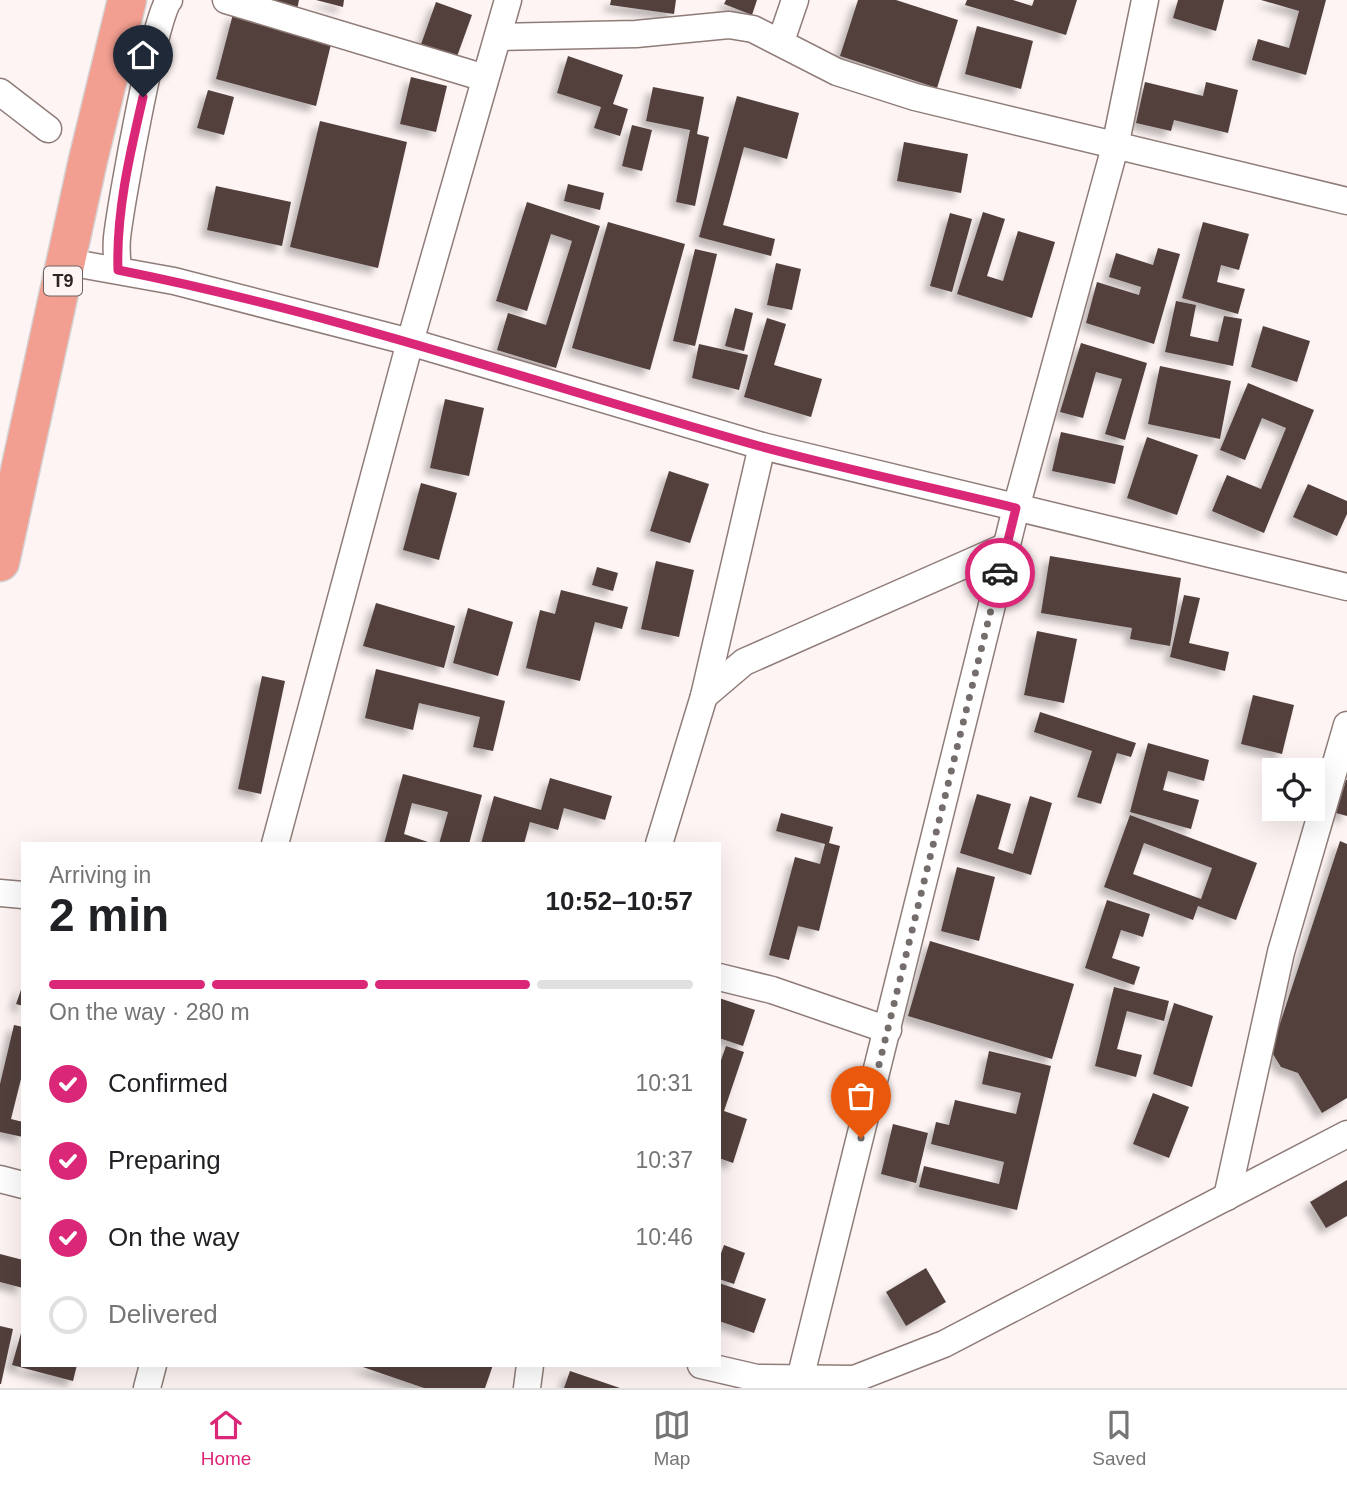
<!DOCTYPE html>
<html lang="en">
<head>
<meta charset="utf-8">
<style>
	:root { --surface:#fff; --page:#f6f6f6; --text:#202124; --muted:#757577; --line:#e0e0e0; --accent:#db2777 }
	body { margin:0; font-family:Arial,sans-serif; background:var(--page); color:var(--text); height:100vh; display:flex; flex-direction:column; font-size:26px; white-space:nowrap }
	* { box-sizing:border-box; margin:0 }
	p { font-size:23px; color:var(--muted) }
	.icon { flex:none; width:38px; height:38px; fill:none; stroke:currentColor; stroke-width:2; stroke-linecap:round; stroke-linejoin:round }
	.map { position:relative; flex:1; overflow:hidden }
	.details { position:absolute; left:21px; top:842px; width:700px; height:525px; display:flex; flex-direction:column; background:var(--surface); border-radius:0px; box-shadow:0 7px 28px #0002 }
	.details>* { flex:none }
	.controls { position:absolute; left:1262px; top:758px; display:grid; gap:14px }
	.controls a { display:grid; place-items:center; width:63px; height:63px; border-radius:0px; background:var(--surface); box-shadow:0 7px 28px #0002; font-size:35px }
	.pin { position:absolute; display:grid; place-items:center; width:60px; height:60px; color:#fff; margin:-72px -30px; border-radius:50% 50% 50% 0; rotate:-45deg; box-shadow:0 0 7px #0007 }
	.pin .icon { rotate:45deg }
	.courier { position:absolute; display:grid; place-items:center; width:70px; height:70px; margin:-35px; border:5px solid #db2777; border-radius:50%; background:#fff; color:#222; box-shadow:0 2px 9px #0007 }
	.summary em { font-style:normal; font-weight:600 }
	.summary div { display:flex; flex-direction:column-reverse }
	.summary { display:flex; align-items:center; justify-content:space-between; height:119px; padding:0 28px }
	h1 { font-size:46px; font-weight:600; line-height:52px }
	.bar { display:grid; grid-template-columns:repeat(4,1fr); gap:10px 7px; align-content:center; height:84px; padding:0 28px }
	.bar i { height:9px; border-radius:5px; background:var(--line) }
	.bar .selected { background:var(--accent) }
	.bar p { grid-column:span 4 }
	ol { padding:0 28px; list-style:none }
	li { display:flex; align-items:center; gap:21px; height:77px }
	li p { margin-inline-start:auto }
	li .icon { padding:7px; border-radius:50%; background:var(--accent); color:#fff; stroke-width:4 }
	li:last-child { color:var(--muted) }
	li i { width:38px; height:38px; border:4px solid var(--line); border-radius:50% }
	.dock { display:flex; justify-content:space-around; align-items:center; height:98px; border-top:2px solid var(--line); background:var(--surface); font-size:19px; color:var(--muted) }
	.dock a { display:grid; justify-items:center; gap:4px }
	.dock .selected { color:var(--accent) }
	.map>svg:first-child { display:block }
	.building { fill:#52413e; fill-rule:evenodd; filter:url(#shadow) }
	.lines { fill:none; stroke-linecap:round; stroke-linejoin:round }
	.minor-casing { stroke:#8f7c78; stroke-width:29 }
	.highway-casing { stroke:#d5d3d3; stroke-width:41 }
	.minor { stroke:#fff; stroke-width:26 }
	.highway { stroke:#f29e90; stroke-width:38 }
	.done { stroke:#756d6c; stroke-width:7; stroke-dasharray:0 12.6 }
	.route { stroke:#db2777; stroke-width:9 }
	.labels { text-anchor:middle; stroke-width:7; stroke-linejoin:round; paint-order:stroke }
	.shield { fill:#fdf4f3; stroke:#6b6361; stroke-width:2 }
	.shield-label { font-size:18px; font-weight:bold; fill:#2c2523 }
</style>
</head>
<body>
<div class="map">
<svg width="1347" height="1388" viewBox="0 0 1347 1388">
	<defs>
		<filter id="shadow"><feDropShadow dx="-6" dy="6" stdDeviation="3.5" flood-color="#0004"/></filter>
	</defs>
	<rect width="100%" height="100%" fill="#fdf4f3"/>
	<!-- building -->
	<g class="building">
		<path d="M 254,0 L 299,0 L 297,10 Z"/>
		<path d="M 316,0 L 344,0 L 343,7 Z"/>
		<path d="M 611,0 L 676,0 L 674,14 L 610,5 Z"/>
		<path d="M 726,0 L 757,0 L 752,15 L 724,4 Z"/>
		<path d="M 858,0 L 896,0 L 958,20 L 937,88 L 840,56 Z"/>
		<path d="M 967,0 L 1013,0 L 1032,6 L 1034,0 L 1077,0 L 1066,35 L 965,5 Z"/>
		<path d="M 1178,0 L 1224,0 L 1216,31 L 1173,18 Z"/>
		<path d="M 1261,0 L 1326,0 L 1306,75 L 1252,60 L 1258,39 L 1289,48 L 1299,11 Z"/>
		<path d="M 436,2 L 472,15 L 455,62 L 419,50 Z"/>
		<path d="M 233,14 L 332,40 L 316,106 L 216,79 Z"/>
		<path d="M 977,26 L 1033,41 L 1021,89 L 965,74 Z"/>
		<path d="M 568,56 L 623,75 L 613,104 L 628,109 L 620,136 L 594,128 L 601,107 L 557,93 Z"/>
		<path d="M 411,77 L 447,86 L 436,132 L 400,124 Z"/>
		<path d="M 1145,82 L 1203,96 L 1206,82 L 1238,90 L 1228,133 L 1174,120 L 1171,131 L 1136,123 Z"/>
		<path d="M 653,87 L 704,97 L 697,134 L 709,137 L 695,206 L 676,202 L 690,130 L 646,121 Z"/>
		<path d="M 208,90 L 234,97 L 224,135 L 197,128 Z"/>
		<path d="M 737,96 L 799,113 L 787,159 L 744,147 L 723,225 L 775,239 L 771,256 L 699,237 Z"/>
		<path d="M 320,121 L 407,142 L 378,268 L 290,247 Z"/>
		<path d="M 632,125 L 652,130 L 642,171 L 622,166 Z"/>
		<path d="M 904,142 L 968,154 L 961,193 L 897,181 Z"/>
		<path d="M 568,184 L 604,193 L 600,210 L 564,201 Z"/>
		<path d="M 216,186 L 291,202 L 282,246 L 207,230 Z"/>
		<path d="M 527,202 L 600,226 L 556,368 L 497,350 L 508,313 L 546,325 L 572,241 L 551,234 L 527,311 L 496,301 Z"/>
		<path d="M 983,212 L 1005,219 L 987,276 L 1003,281 L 1018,231 L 1055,242 L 1032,318 L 957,294 Z"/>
		<path d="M 950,213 L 972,219 L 952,292 L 930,286 Z"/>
		<path d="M 608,222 L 685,244 L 650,370 L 572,348 Z"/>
		<path d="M 1203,222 L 1249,234 L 1239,270 L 1221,265 L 1217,282 L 1245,289 L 1238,314 L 1182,298 Z"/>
		<path d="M 1158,248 L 1180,254 L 1154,344 L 1086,323 L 1097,282 L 1139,295 L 1141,287 L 1109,277 L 1116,253 L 1153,265 Z"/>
		<path d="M 695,249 L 717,254 L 695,346 L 673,341 Z"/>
		<path d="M 776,263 L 801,269 L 792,310 L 767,305 Z"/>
		<path d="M 1176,301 L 1196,305 L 1190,336 L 1218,342 L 1224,316 L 1242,319 L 1233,366 L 1165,352 Z"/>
		<path d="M 735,308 L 753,313 L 744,351 L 725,346 Z"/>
		<path d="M 767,318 L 786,324 L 774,365 L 822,379 L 811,417 L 744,397 Z"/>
		<path d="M 1263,326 L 1310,341 L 1297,382 L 1251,367 Z"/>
		<path d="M 1081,343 L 1147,363 L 1125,440 L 1105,434 L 1122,379 L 1096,372 L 1083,418 L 1060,412 Z"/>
		<path d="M 699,344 L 748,355 L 739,390 L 692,378 Z"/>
		<path d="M 1160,366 L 1231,381 L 1220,439 L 1148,424 Z"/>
		<path d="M 1248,383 L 1314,410 L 1264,533 L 1212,511 L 1227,475 L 1261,489 L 1286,428 L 1262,418 L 1245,460 L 1220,450 Z"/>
		<path d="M 445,399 L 484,408 L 469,476 L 430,468 Z"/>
		<path d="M 1061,432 L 1124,446 L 1115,484 L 1052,471 Z"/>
		<path d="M 1147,437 L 1198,455 L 1177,515 L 1127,498 Z"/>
		<path d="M 669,471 L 709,484 L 690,543 L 650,531 Z"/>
		<path d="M 421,483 L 457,493 L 439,560 L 403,550 Z"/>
		<path d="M 1308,484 L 1347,501 L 1347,514 L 1337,536 L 1293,517 Z"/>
		<path d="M 1050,556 L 1181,578 L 1170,646 L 1130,639 L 1132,628 L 1041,613 Z"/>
		<path d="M 656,561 L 694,570 L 679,637 L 641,629 Z"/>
		<path d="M 597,567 L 618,573 L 613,591 L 592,585 Z"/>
		<path d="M 561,590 L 628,607 L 622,629 L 595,622 L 580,681 L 526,668 L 540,610 L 555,614 Z"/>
		<path d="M 1184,595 L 1200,598 L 1189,643 L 1229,652 L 1225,671 L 1170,657 Z"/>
		<path d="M 376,603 L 455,626 L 444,668 L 363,646 Z"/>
		<path d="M 468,608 L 513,622 L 498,676 L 453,663 Z"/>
		<path d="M 1037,631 L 1077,639 L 1064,703 L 1024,695 Z"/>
		<path d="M 376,669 L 505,701 L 493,751 L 473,747 L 480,717 L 419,703 L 413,730 L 365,718 Z"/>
		<path d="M 262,676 L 285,681 L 261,794 L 238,789 Z"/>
		<path d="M 1253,695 L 1294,705 L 1282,754 L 1241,744 Z"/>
		<path d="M 1040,712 L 1136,743 L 1131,757 L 1117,753 L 1101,804 L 1077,797 L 1092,751 L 1034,732 Z"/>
		<path d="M 1148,743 L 1209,760 L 1204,781 L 1168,771 L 1163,790 L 1199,800 L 1191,829 L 1130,812 Z"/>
		<path d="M 403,774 L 482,795 L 469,844 L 439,844 L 448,812 L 412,803 L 404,834 L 434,844 L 384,844 Z"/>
		<path d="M 550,778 L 612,796 L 605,820 L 564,808 L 558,830 L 530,822 L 524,844 L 481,844 L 494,796 L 541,810 Z"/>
		<path d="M 1346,780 L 1347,780 L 1347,816 L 1336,813 Z"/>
		<path d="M 977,794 L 1011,804 L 998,849 L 1013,854 L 1030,796 L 1052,803 L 1031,875 L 960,853 Z"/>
		<path d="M 781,813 L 833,827 L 829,843 L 840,846 L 819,931 L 798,926 L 789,960 L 769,955 L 795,857 L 820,864 L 825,844 L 776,831 Z"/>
		<path d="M 1130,815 L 1257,863 L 1236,920 L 1198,906 L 1193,920 L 1104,887 ZM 1144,843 L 1212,868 L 1201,899 L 1133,874 Z"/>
		<path d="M 1340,841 L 1347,844 L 1347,1098 L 1322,1113 L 1298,1073 L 1281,1067 L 1271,1051 Z"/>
		<path d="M 957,867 L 995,877 L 979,941 L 941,931 Z"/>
		<path d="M 1107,900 L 1150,914 L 1143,937 L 1121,930 L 1112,958 L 1140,967 L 1134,985 L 1085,968 Z"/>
		<path d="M 930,941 L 1074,984 L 1052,1059 L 908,1016 Z"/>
		<path d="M 23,984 L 23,1006 L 16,1004 Z"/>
		<path d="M 1114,987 L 1169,1001 L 1164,1021 L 1127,1011 L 1117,1049 L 1142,1055 L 1136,1077 L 1095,1066 Z"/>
		<path d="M 719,998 L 755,1010 L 743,1046 L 719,1038 Z"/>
		<path d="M 1174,1003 L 1213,1016 L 1192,1087 L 1153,1074 Z"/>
		<path d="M 14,1025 L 23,1027 L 23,1071 L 11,1119 L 23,1122 L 23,1137 L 0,1132 L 0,1084 Z"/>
		<path d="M 726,1046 L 744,1052 L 724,1111 L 747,1119 L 733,1163 L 719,1158 L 719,1066 Z"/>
		<path d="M 989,1051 L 1051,1066 L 1017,1210 L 919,1187 L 924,1166 L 999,1184 L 1004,1162 L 931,1144 L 936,1122 L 949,1125 L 955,1100 L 1016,1114 L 1021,1093 L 982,1084 Z"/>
		<path d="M 1153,1093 L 1189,1107 L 1169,1158 L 1133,1144 Z"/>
		<path d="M 893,1124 L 928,1133 L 916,1183 L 881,1174 Z"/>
		<path d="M 1347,1180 L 1347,1216 L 1326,1228 L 1310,1202 Z"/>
		<path d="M 724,1245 L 745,1253 L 734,1284 L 719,1279 L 719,1259 Z"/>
		<path d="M 0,1254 L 23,1260 L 23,1288 L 0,1282 Z"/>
		<path d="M 926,1268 L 946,1302 L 906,1326 L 886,1292 Z"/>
		<path d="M 719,1283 L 766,1299 L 754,1333 L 719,1321 Z"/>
		<path d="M 0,1326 L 13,1329 L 1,1384 L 0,1384 Z"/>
		<path d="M 23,1326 L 23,1365 L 77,1365 L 73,1381 L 12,1365 Z"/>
		<path d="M 357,1365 L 439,1367 L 493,1365 L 485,1388 L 424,1388 Z"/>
		<path d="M 570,1371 L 620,1388 L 564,1388 Z"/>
	</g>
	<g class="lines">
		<defs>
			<g id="minor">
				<path d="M 226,0 L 485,78"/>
				<path d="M 499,37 L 636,34 L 729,25 L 753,29 L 837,72 L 915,97 L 1347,201"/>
				<path d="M 781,41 L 795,0"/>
				<path d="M 0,92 L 48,129"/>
				<path d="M 68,262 L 174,281 L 410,342 L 762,446 L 1347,587"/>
				<path d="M 118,270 C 117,260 116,248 117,238 C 120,207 155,14 169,0"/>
				<path d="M 704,696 L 744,662 L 1007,546"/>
				<path d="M 275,844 L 410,342 L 508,0"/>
				<path d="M 659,844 L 704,696 L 762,446"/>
				<path d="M 0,893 L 23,895"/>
				<path d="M 719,977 L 772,990 L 888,1030"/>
				<path d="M 0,1179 L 23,1185"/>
				<path d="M 1227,1197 L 1281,952 L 1347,725"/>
				<path d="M 701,1365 L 757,1378 L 854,1379 L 944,1344 L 1347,1134"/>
				<path d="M 800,1379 L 1016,508 L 1115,147 L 1145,0"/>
				<path d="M 147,1388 L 153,1365"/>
				<path d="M 527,1388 L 530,1365"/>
			</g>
			<path id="highway" d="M 0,562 L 88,160 L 127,0"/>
		</defs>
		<!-- minor casing -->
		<use href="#minor" class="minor-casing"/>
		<!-- highway casing -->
		<use href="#highway" class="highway-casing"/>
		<!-- minor -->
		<use href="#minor" class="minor"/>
		<!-- highway -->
		<use href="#highway" class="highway"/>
	</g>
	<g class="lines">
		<!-- done -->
		<path class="done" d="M 861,1138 L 1000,573"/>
		<!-- route -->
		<path class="route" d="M 143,97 C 130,153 116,212 118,270 C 335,313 546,386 759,446 C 844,469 930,487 1016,508 L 1000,573"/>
	</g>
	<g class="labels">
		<!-- shield labels -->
		<rect class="shield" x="44" y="266.5" width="38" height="29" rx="5"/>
		<g class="shield-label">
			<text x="63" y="287">T9</text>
		</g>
	</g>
</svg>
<div class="controls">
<a><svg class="icon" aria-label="locate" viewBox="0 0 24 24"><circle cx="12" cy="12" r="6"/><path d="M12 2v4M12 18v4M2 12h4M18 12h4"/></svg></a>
</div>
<div class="pin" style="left:861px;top:1138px;background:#ea580c"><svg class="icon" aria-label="bag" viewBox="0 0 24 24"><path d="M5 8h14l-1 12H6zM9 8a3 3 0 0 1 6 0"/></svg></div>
<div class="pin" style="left:143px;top:97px;background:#1f2937"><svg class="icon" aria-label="home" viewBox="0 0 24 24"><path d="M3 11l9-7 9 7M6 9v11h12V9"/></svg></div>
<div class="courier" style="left:1000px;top:573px"><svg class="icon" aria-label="car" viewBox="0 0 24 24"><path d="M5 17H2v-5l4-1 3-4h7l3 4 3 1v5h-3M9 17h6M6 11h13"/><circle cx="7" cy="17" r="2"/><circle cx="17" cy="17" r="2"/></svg></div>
<section class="details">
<div class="summary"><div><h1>2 min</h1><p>Arriving in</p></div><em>10:52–10:57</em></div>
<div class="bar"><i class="selected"></i><i class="selected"></i><i class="selected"></i><i></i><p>On the way · 280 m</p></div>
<ol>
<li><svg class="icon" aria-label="check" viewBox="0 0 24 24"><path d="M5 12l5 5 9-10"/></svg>Confirmed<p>10:31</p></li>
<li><svg class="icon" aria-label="check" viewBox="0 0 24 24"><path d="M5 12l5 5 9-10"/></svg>Preparing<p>10:37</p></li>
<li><svg class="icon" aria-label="check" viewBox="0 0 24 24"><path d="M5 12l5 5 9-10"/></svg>On the way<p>10:46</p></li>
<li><i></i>Delivered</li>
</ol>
</section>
</div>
<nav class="dock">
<a class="selected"><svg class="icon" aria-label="home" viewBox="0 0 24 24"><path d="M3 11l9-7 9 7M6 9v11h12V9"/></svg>Home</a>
<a><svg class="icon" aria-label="map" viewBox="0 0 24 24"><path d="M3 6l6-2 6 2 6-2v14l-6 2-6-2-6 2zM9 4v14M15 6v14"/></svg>Map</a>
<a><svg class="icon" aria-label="saved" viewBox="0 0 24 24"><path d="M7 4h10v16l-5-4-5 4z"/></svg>Saved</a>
</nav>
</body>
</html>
